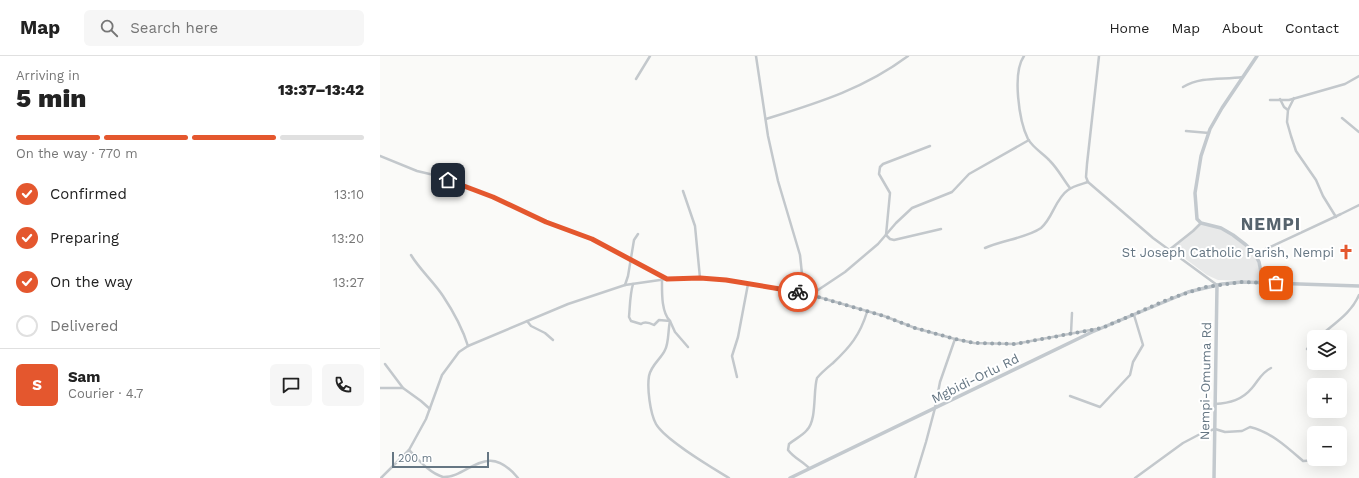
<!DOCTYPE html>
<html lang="en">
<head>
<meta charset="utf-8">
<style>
	:root { --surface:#fff; --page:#f6f6f6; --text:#222; --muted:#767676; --line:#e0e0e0; --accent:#e4572e }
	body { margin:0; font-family:"Work Sans",sans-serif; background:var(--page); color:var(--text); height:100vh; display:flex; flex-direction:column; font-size:15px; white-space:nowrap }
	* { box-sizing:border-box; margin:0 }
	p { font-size:13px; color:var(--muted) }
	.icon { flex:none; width:22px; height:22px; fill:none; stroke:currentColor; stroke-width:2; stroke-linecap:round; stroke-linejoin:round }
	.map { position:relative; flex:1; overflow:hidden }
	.drawer { display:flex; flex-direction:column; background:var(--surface); width:380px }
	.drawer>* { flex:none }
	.buttons { position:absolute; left:927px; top:274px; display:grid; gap:8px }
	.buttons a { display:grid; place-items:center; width:40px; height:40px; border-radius:6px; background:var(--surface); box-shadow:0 4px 16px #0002; font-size:20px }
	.scale { position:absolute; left:12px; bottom:10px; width:97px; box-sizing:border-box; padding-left:4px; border:2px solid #657683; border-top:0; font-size:11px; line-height:14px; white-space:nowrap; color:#657683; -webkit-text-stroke:3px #fff; paint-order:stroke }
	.pin { position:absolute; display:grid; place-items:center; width:34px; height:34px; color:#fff; margin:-17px; border-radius:8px; box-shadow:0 2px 6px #0006 }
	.courier { position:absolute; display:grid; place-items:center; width:40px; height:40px; margin:-20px; border:3px solid #e4572e; border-radius:50%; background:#fff; color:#222; box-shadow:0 1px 5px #0007 }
	.overview em { font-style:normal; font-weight:800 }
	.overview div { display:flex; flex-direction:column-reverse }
	.overview { display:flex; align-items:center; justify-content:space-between; height:68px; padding:0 16px }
	h1 { font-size:26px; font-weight:800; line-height:30px }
	.bar { display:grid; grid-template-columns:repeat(4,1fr); gap:6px 4px; align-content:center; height:48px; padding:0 16px }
	.bar i { height:5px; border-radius:3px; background:var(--line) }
	.bar .active { background:var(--accent) }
	.bar p { grid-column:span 4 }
	.line { display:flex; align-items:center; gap:10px; padding:0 16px; border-top:1px solid var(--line) }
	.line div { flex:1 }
	.round { display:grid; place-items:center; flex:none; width:42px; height:42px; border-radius:6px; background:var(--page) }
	ol { padding:0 16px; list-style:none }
	li { display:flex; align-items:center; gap:12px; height:44px }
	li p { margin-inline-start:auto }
	li .icon { padding:4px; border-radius:50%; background:var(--accent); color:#fff; stroke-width:4 }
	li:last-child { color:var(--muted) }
	li i { width:22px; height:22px; border:2px solid var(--line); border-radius:50% }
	header { display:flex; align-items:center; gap:24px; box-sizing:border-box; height:56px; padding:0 20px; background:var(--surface); border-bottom:1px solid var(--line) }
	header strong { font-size:19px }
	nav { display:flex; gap:22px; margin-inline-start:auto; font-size:14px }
	.search { width:280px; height:36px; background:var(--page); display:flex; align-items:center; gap:10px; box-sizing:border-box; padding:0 14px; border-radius:6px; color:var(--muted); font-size:15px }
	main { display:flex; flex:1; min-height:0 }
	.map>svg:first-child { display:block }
	.built { fill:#e8e9e9 }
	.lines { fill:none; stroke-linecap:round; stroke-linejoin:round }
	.street { stroke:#c3c8cc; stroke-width:2.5 }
	.secondary { stroke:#c3c9ce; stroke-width:3.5 }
	.done { stroke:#99a4ac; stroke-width:4; stroke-dasharray:0 7.2 }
	.route { stroke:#e4572e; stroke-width:5 }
	.labels { text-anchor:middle; stroke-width:4; stroke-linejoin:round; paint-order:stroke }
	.poi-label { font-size:13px; fill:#657683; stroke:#fff; text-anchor:end }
	.street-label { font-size:13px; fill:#657683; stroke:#fff }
	.district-label { font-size:17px; font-weight:bold; letter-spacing:1px; fill:#57646e; stroke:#fff }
</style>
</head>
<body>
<header>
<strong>Map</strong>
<div class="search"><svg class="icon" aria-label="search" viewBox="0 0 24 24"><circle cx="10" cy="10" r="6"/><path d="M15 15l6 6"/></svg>Search here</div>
<nav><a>Home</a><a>Map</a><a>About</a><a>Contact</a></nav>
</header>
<main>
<section class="drawer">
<div class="overview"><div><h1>5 min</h1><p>Arriving in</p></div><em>13:37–13:42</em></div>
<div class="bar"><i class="active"></i><i class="active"></i><i class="active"></i><i></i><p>On the way · 770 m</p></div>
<ol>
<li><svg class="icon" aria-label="check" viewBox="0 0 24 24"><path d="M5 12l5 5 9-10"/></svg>Confirmed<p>13:10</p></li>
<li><svg class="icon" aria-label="check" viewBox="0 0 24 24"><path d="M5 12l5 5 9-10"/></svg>Preparing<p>13:20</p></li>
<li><svg class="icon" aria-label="check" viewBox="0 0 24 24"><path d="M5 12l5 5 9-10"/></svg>On the way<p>13:27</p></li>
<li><i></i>Delivered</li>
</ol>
<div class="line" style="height:72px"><b class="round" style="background:var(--accent);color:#fff">S</b><div><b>Sam</b><p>Courier · 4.7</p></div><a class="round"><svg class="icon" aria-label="chat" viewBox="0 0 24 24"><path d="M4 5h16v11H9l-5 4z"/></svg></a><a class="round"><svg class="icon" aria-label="phone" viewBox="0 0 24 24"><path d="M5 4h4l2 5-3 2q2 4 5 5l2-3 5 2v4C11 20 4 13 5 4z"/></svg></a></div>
</section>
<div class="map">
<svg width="979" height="422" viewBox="0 0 979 422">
	<rect width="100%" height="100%" fill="#fafaf8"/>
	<!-- built -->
	<path class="built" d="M 821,167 L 843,173 L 875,198 L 883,226 L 838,224 L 827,219 L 791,192 Z"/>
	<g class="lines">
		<!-- street -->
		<g class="street">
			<path d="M 376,0 L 388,80 L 398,125 L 420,199 L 424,237"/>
			<path d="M 644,0 C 632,17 639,65 648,83 C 653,92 664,98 670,105 C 678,113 683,123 690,132"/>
			<path d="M 719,0 L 707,108 L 706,121 L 708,126 L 773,182 L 837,229"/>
			<path d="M 256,23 L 270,0"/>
			<path d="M 803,31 C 822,20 842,24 863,21"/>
			<path d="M 914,42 L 908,54 L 907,66 L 911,80 L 916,95 L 936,124 L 943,140 L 956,161"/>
			<path d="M 900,43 L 904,51 L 908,54"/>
			<path d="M 890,44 L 909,44 L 965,28 L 979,20"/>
			<path d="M 962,62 L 979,76"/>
			<path d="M 386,63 C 437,47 484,33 528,0"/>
			<path d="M 806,75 L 829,77"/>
			<path d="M 550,90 L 503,108 L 500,111 L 499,118 L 510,137 L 506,179 L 510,183 L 514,184 L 561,173"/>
			<path d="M 0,100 L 37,115 L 54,119 L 113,141 L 166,166 L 212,183 L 286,222"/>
			<path d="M 303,135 L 315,170 L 320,222"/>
			<path d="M 605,192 C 622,184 647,182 661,172 C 673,162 675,143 688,134 C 693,130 702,128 708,126"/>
			<path d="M 789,194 L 813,175 L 821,167"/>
			<path d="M 875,198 L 961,158 L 979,149"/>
			<path d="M 31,199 C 40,214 54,226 63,240 C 73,255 83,274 88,290"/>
			<path d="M 282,223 C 282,235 281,256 290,265 C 288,273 289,287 285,294 C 281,303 271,309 269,320 C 267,332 270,357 276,368 C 285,384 331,411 349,422"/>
			<path d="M 253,228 C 250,238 250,250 249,261 L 251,265 L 261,268 C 265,265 270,267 274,269 L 279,264 L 290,265 L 295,276 L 308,291"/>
			<path d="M 245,229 L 248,220 L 254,184 L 258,178"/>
			<path d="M 428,238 L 438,234 L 465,216 L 498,188 L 516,167 L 532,152 L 572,136 L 589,118 L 649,84"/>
			<path d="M 147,265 L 151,270 L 165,277 L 173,284"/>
			<path d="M 691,277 L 692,257"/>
			<path d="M 939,281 C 953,268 971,258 979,239"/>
			<path d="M 927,293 L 934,286"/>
			<path d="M 5,308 L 23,332 L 41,345 L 50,353"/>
			<path d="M 357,321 L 352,300 L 358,281 L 368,228"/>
			<path d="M 0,332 L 23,332"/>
			<path d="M 690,340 L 720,351 L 750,319 L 753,306 L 763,289 L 754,259"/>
			<path d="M 835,348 C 850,347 862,344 872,332 C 879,324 881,317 891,312"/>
			<path d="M 29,394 C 38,403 49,417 63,421 C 89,422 106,383 138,422"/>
			<path d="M 429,412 C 422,405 414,402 408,394 L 409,388 C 415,383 422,380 427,374 C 437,364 433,335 437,322 C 442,316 447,312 453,307 C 470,291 480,279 487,256"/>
			<path d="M 1,422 L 29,394 L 46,363 L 62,319 L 79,296 L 88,290 L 188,248 L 245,229 L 287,223 L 320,222 L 346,224 L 428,238 L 504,260 L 535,272 L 575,283 L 594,287 L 635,288 L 716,273"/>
			<path d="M 535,422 L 546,386 L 555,352 L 560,326 L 575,283"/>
			<path d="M 755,422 L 803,387 L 822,377 L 835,373 L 845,376 L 862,375 L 870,371 C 891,376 907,391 923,405 L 939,404"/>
		</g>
		<!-- secondary -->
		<g class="secondary">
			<path d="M 877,0 L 842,52 L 830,73 L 821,100 L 815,137 L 817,163 L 821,167 L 841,172 L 853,179 L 866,189 L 875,198 L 879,206 L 883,226"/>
			<path d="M 410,422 L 712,276 L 808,236 L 842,228 L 862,226 L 979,230"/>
			<path d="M 834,422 L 837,229"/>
		</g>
	</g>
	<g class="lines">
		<!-- done -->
		<path class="done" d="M 418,236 L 428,238 L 504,260 L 535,272 L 575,283 L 594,287 L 635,288 L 722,272 L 789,243 L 825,231 L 862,226 L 896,227"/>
		<!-- route -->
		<path class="route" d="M 68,124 L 113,141 L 166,166 L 212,183 L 287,223 L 320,222 L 346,224 L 418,236"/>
	</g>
	<!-- icons -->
	<defs>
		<symbol id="church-bare" viewBox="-9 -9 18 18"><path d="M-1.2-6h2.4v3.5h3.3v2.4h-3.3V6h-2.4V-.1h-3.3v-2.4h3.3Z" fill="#e4572e" stroke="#fff" stroke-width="2.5" paint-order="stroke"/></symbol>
	</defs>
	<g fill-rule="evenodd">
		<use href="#church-bare" x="955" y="185" width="22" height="22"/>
	</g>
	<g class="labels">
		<!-- poi labels -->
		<g class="poi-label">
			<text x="954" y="201">St Joseph Catholic Parish, Nempi</text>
		</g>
		<!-- street labels -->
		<g class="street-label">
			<text transform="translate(595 322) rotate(-26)" y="5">Mgbidi-Orlu Rd</text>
			<text transform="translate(825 325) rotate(-89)" y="5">Nempi-Omuma Rd</text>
		</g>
		<!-- district labels -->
		<g class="district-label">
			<text x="891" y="174">NEMPI</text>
		</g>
	</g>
</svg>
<div class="buttons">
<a><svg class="icon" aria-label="layers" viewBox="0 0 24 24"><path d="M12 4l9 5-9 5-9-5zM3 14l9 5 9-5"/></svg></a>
<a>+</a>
<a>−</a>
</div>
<div class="scale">200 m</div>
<div class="pin" style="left:896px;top:227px;background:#ea580c"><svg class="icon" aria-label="bag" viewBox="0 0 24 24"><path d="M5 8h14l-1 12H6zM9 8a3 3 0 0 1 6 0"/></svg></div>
<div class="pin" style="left:68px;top:124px;background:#1f2937"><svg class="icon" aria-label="home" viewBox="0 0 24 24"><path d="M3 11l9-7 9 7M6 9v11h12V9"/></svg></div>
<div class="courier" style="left:418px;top:236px"><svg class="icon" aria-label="bike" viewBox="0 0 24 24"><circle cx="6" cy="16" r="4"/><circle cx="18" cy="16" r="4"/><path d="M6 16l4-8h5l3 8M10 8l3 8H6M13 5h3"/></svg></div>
</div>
</main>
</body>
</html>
